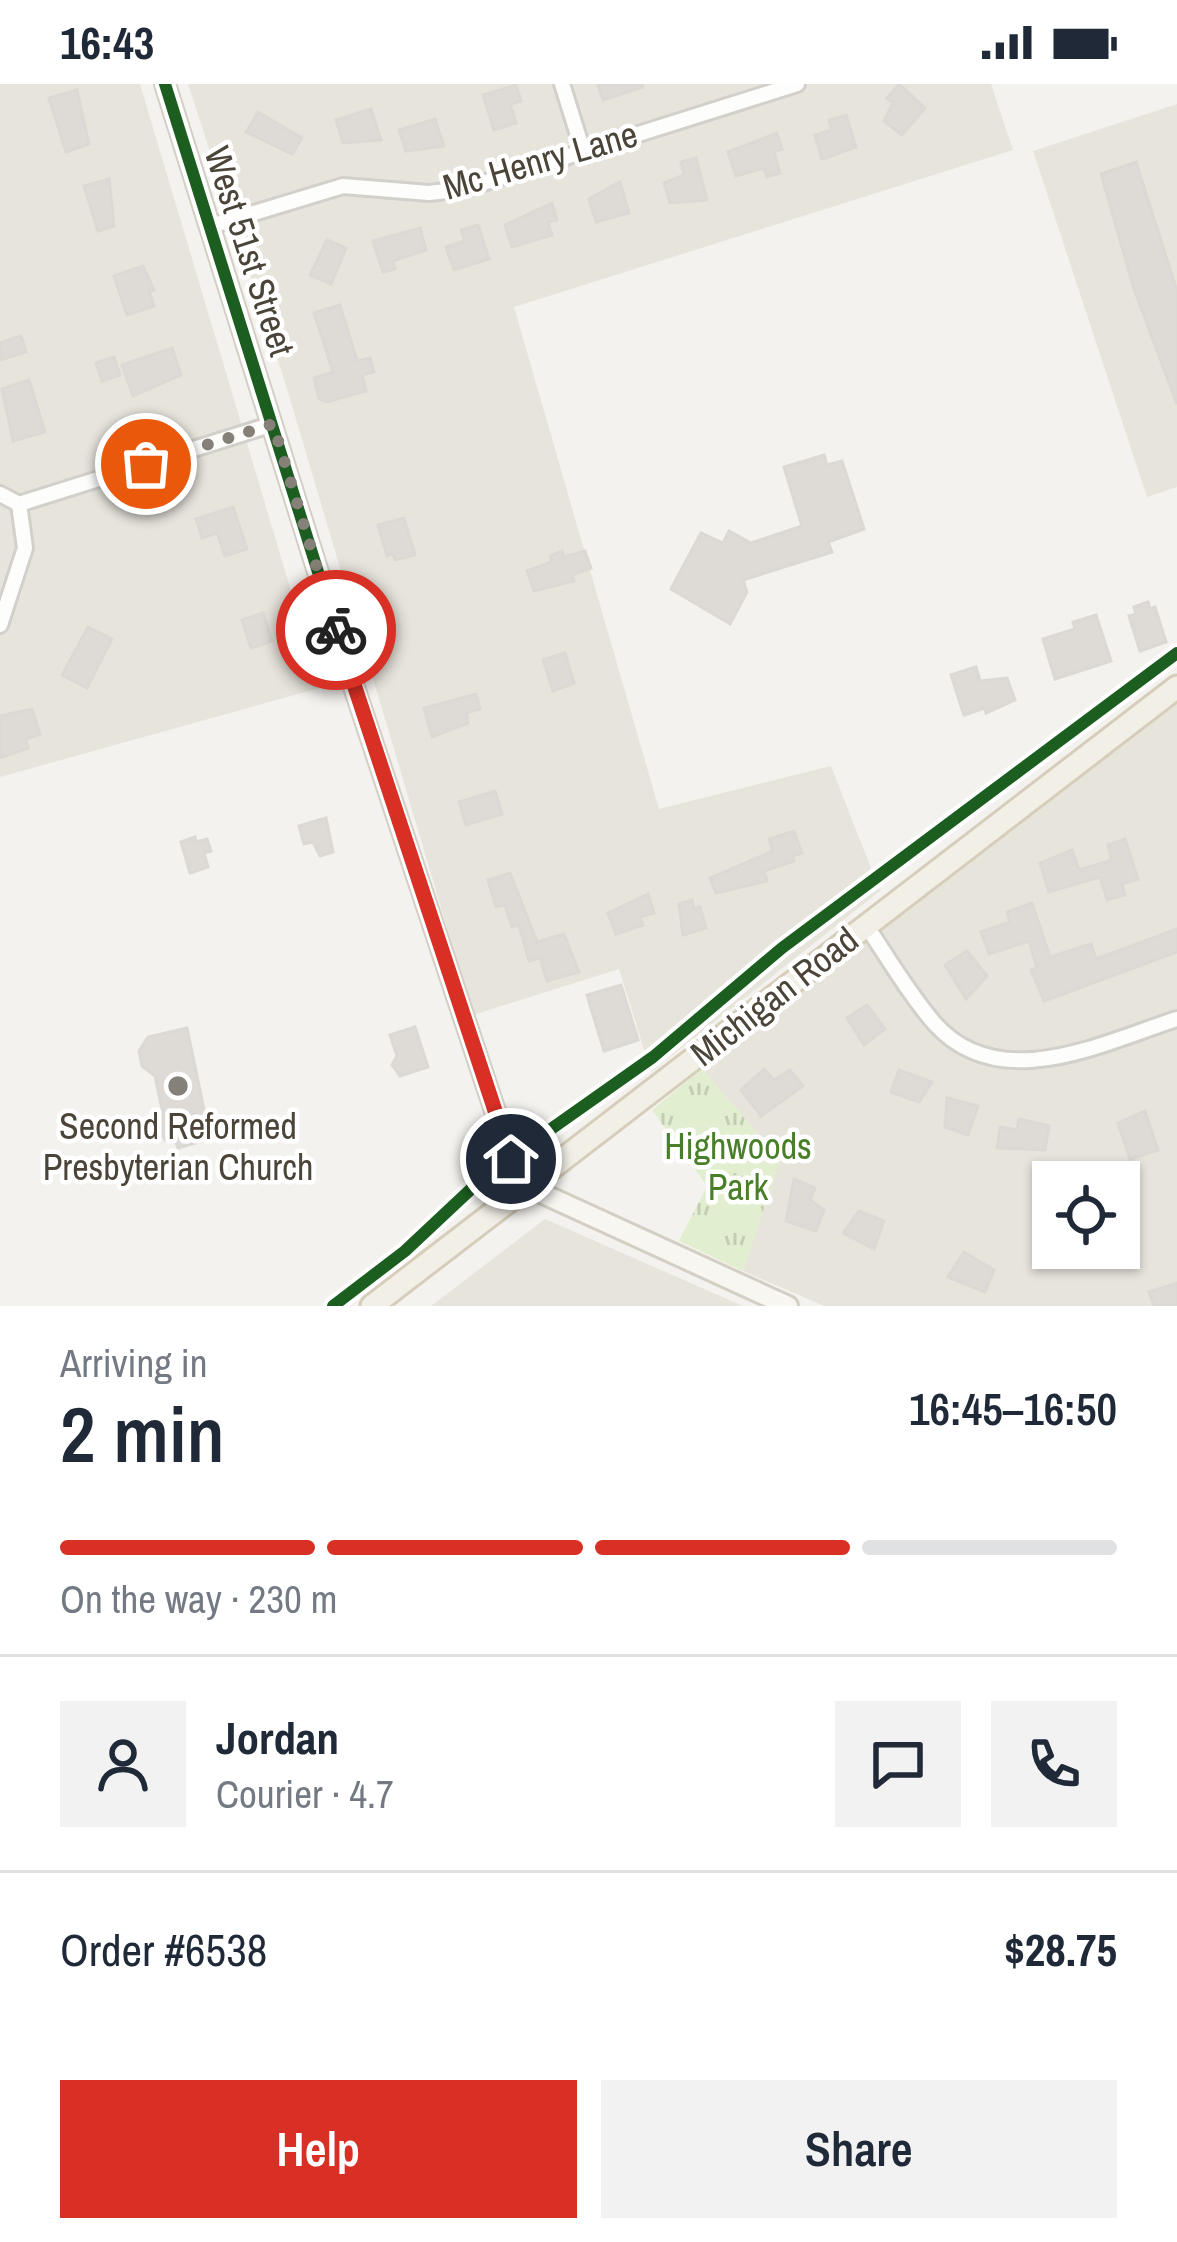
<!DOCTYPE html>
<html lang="en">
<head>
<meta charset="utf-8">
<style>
	:root { --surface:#fff; --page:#f2f2f3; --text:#1f2937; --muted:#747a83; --line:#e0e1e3; --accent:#d93025 }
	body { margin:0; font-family:"Archivo Narrow",sans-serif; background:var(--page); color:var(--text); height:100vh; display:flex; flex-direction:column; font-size:45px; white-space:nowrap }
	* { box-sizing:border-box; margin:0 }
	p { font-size:39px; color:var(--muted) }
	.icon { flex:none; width:66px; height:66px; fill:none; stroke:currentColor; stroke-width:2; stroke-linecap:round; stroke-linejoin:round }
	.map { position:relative; height:1222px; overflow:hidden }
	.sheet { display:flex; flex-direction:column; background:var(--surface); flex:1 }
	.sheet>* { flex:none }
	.fabs { position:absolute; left:1032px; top:1077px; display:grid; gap:24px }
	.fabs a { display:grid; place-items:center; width:108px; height:108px; border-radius:0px; background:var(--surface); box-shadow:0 3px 9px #0004; font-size:60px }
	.pin { position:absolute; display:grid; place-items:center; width:102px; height:102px; color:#fff; margin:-51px; border:6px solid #fff; border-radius:50%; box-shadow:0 3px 12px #0007 }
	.courier { position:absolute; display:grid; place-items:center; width:120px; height:120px; margin:-60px; border:9px solid #d93025; border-radius:50%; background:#fff; color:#222; box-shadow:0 3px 15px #0007 }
	.head em { font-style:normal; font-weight:600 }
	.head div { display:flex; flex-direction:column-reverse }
	.head { display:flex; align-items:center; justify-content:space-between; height:204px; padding:0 60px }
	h1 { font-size:78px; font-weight:600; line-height:90px }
	.bar { display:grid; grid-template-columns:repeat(4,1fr); gap:18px 12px; align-content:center; height:144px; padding:0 60px }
	.bar i { height:15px; border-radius:9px; background:var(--line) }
	.bar .selected { background:var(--accent) }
	.bar p { grid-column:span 4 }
	.line { display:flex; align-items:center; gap:30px; padding:0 60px; border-top:3px solid var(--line) }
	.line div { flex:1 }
	.round { display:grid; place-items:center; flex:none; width:126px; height:126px; border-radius:0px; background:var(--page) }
	.primary-button { display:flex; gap:24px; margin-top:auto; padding:24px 60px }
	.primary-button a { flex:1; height:138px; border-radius:0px; background:var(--accent); color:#fff; font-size:48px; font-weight:600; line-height:138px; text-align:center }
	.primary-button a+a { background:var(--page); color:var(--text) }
	.status { display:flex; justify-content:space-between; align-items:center; height:84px; padding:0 60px; background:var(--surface); direction:ltr }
	.status svg { height:33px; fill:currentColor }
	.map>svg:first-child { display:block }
	.residential { fill:#e7e4dc; fill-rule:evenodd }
	.park { fill:url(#park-tufts) }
	.building { fill:#dedbd6; stroke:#dcd9d4; stroke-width:3 }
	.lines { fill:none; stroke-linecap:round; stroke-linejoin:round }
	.street-casing { stroke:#d2d0cb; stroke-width:20 }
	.secondary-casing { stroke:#d3cfc5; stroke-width:24 }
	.primary-casing { stroke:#d6cebb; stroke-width:27 }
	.street { stroke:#fdfdfc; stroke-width:14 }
	.secondary { stroke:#f7f6f1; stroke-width:18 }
	.primary { stroke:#f2efe6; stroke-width:21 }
	.cycleway-casing { stroke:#fff; stroke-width:20 }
	.cycleway { stroke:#1b5e20; stroke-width:12 }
	.done { stroke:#868178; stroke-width:12; stroke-dasharray:0 21.6 }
	.route { stroke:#d93025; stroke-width:15 }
	.poi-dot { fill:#868178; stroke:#fff; stroke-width:4.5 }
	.labels { text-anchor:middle; stroke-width:9; stroke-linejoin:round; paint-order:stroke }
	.street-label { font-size:36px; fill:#4b4439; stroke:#fff }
	.poi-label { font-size:36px; fill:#4b4439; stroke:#fff }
	.park-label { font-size:36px; fill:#4a7f2a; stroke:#fff }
</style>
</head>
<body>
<div class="status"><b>16:43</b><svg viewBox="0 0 49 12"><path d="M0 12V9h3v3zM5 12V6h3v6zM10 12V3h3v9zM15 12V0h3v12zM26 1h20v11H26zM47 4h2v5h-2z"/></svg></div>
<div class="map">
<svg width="1177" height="1222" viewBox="0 0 1177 1222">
	<defs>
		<pattern id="park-tufts" width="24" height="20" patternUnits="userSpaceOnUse" patternTransform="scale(3)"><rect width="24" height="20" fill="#e1eecf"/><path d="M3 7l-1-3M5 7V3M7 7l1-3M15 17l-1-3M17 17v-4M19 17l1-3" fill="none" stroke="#c3cdb2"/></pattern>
	</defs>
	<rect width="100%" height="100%" fill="#f4f2ee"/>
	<!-- residential -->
	<g class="residential">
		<path d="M 0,0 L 140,0 L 320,604 L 0,693 Z"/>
		<path d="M 188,0 L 991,0 L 1013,66 L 514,223 L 659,725 L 831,682 L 880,807 L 651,988 L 619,885 L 473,931 L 284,295 Z"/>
		<path d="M 1177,20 L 1177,403 L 1147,413 L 1033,67 Z"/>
		<path d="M 1177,619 L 1177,1222 L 824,1222 L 743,1187 L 780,1076 L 702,985 ZM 1053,1098 L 1119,1098 L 1119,1164 L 1053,1164 Z"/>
		<path d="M 545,1135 L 743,1222 L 431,1222 Z"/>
	</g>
	<!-- park -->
	<path class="park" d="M 702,985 L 780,1076 L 743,1187 L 679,1157 L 707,1102 L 652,1026 Z"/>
	<!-- building -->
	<g class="building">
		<path d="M 598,0 L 642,0 L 643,3 L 603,16 Z"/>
		<path d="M 899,0 L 925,24 L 902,51 L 884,37 L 893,19 L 887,14 Z"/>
		<path d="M 516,1 L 521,17 L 510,20 L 516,39 L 494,46 L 483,11 Z"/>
		<path d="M 77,6 L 89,60 L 66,68 L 49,14 Z"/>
		<path d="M 371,25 L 381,56 L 343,59 L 336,36 Z"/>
		<path d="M 258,28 L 302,54 L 292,70 L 246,48 Z"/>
		<path d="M 846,31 L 856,63 L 822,75 L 815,51 L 832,46 L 829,36 Z"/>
		<path d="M 435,35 L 444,62 L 406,67 L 399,46 Z"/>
		<path d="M 777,49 L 782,65 L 774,68 L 780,89 L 767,93 L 764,84 L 736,92 L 728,68 Z"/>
		<path d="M 696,74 L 707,116 L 670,119 L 664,99 L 684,91 L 681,78 Z"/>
		<path d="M 1136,78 L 1177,207 L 1177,320 L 1134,205 L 1101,90 Z"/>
		<path d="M 109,95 L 114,142 L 98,147 L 84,102 Z"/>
		<path d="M 620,98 L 629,129 L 596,138 L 589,115 Z"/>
		<path d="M 552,119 L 557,136 L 548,138 L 552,151 L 512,163 L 505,141 Z"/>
		<path d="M 478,141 L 489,175 L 454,186 L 446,163 L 465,157 L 461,146 Z"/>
		<path d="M 420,144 L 426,166 L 393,177 L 395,185 L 383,188 L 373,157 Z"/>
		<path d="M 327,156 L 346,164 L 331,200 L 310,191 Z"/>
		<path d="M 143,182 L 154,206 L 149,207 L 154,222 L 127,231 L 114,192 Z"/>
		<path d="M 340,221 L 357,277 L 370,274 L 374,288 L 362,291 L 366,307 L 327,318 L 319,315 L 314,294 L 333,288 L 314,229 Z"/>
		<path d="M 21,252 L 26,268 L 0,276 L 0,259 Z"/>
		<path d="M 172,264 L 181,291 L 133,312 L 122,281 Z"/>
		<path d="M 114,273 L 120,291 L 102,297 L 96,279 Z"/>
		<path d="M 29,296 L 45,348 L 13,357 L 2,305 Z"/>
		<path d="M 824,371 L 827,381 L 842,377 L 864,445 L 828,458 L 832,468 L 743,496 L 747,508 L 730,540 L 671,505 L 701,449 L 723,459 L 729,447 L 751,459 L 802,442 L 784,383 Z"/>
		<path d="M 233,423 L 247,465 L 225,472 L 217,449 L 202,454 L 196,435 Z"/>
		<path d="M 404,434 L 415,471 L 395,476 L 393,470 L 387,472 L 378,441 Z"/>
		<path d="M 562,467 L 564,473 L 585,467 L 591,484 L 572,491 L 574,497 L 534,507 L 527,487 L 552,478 L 550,472 Z"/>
		<path d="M 1148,518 L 1150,525 L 1155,523 L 1166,558 L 1140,567 L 1129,532 L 1136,530 L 1134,523 Z"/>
		<path d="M 263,529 L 272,557 L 251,564 L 242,536 Z"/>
		<path d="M 1096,531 L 1111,577 L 1055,595 L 1043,555 L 1075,545 L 1073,538 Z"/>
		<path d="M 88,543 L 112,555 L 87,604 L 62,591 Z"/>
		<path d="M 565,569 L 574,599 L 553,607 L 543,576 Z"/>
		<path d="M 976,583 L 980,597 L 1007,594 L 1015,616 L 986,629 L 985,624 L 964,631 L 951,591 Z"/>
		<path d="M 476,610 L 480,625 L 466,629 L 468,639 L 432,653 L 424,624 Z"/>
		<path d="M 32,625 L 40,650 L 26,655 L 28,664 L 0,674 L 0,632 Z"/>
		<path d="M 495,707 L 502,730 L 466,741 L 459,718 Z"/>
		<path d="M 326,734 L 333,768 L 320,772 L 313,758 L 304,760 L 299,742 Z"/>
		<path d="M 794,747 L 802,769 L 793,772 L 794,777 L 764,787 L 767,797 L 716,809 L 710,794 L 773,767 L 769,755 Z"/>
		<path d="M 195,753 L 196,758 L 207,755 L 211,767 L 204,769 L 208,783 L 190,789 L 181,758 Z"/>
		<path d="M 1125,755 L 1138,795 L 1122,800 L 1125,811 L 1107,816 L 1100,793 L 1049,808 L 1040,779 L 1072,766 L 1079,786 L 1112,776 L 1108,761 Z"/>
		<path d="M 510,789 L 537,858 L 564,850 L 579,888 L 547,897 L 540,874 L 529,877 L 519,841 L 512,843 L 505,821 L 496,823 L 488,796 Z"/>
		<path d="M 648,810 L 654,829 L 640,833 L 643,841 L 616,850 L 608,829 Z"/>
		<path d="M 692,816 L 694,825 L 700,823 L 706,844 L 683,851 L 679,820 Z"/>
		<path d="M 1032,819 L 1050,873 L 1091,860 L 1096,875 L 1177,845 L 1177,868 L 1044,917 L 1031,886 L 1037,884 L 1029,857 L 989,870 L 981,848 L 1010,838 L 1007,828 Z"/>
		<path d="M 967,867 L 987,892 L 966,915 L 945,881 Z"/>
		<path d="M 621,901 L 638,956 L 604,967 L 587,911 Z"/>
		<path d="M 867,921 L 885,945 L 864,961 L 847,934 Z"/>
		<path d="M 415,943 L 428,983 L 400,992 L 392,981 L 397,972 L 390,951 Z"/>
		<path d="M 187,944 L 210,1055 L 178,1064 L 174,1053 L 165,1056 L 159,1044 L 163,1030 L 155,992 L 142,982 L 139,967 L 148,953 Z"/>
		<path d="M 764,985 L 774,996 L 790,986 L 803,1002 L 761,1032 L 741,1006 Z"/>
		<path d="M 899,986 L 932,998 L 919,1018 L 891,1008 Z"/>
		<path d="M 947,1014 L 978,1022 L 968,1051 L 945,1043 Z"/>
		<path d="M 1145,1027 L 1158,1066 L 1130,1075 L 1118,1039 Z"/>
		<path d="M 1019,1035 L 1049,1042 L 1045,1066 L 997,1064 L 1000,1043 L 1017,1046 Z"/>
		<path d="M 794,1095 L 815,1104 L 810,1116 L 824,1126 L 816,1147 L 786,1137 Z"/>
		<path d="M 859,1127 L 884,1137 L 874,1165 L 843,1149 Z"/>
		<path d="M 964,1168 L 994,1186 L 985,1208 L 948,1193 Z"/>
		<path d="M 1177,1199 L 1177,1222 L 1154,1222 L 1149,1208 Z"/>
	</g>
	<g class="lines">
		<defs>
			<g id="street">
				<path d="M 562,0 L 583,67"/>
				<path d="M 211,142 L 343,102 L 429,109 L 464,105 L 797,0"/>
				<path d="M 0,410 L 19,420 L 273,340"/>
				<path d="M 0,541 L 25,464 L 19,420"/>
				<path d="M 866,841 C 888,874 909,910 935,940 C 1000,1012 1102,959 1177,935"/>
			</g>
			<path id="secondary" d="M 165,0 L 355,606 L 511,1075 L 528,1103 L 788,1222"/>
			<path id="primary" d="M 372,1222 L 1177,603"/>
		</defs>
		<!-- street casing -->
		<use href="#street" class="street-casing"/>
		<!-- secondary casing -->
		<use href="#secondary" class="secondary-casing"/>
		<!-- primary casing -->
		<use href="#primary" class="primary-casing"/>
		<!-- street -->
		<use href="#street" class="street"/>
		<!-- secondary -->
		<use href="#secondary" class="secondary"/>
		<!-- primary -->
		<use href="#primary" class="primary"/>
		<defs>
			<g id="cycleway">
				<path d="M 165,0 L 355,606 L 511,1075 L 528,1103"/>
				<path d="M 333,1222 L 405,1167 L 486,1091 L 653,973 L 782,864 L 1177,569"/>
			</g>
		</defs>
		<!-- cycleway casing -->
		<use href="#cycleway" class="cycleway-casing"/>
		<!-- cycleway -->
		<use href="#cycleway" class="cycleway"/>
	</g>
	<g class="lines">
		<!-- done -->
		<path class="done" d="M 146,380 L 273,340 L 336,546"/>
		<!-- route -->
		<path class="route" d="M 336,546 L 511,1075"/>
	</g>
	<!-- markers -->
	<circle class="poi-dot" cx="178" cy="1002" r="12"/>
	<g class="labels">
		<!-- street labels -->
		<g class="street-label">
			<text transform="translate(540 76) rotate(-16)" y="13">Mc Henry Lane</text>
			<text transform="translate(250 167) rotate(72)" y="13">West 51st Street</text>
			<text transform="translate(774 912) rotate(-38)" y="13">Michigan Road</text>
		</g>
		<!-- poi labels -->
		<g class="poi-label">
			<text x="178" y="1055">Second Reformed<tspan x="178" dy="41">Presbyterian Church</tspan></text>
		</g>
		<!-- park labels -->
		<g class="park-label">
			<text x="738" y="1075">Highwoods<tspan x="738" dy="41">Park</tspan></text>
		</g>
	</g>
</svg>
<div class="fabs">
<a><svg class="icon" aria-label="locate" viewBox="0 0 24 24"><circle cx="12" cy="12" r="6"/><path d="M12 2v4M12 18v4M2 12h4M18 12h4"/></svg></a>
</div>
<div class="pin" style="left:146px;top:380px;background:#ea580c"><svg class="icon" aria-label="bag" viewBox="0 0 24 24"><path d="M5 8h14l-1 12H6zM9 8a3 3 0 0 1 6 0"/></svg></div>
<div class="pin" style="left:511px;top:1075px;background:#1f2937"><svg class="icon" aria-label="home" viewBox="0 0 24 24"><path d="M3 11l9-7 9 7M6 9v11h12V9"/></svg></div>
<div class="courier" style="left:336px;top:546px"><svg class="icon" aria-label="bike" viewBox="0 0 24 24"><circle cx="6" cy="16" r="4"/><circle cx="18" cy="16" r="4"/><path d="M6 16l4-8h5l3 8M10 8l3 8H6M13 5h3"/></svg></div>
</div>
<section class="sheet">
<div class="head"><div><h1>2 min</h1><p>Arriving in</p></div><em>16:45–16:50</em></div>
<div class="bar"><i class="selected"></i><i class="selected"></i><i class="selected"></i><i></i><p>On the way · 230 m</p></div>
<div class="line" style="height:216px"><a class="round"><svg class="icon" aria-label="person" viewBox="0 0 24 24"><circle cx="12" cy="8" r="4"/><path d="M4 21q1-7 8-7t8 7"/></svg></a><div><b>Jordan</b><p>Courier · 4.7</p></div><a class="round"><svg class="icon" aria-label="chat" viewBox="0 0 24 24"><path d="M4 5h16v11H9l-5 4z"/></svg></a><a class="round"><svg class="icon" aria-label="phone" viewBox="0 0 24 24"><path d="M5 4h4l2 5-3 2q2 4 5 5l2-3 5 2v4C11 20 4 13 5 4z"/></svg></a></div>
<div class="line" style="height:156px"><div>Order #6538</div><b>$28.75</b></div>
<div class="primary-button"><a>Help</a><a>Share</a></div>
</section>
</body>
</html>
